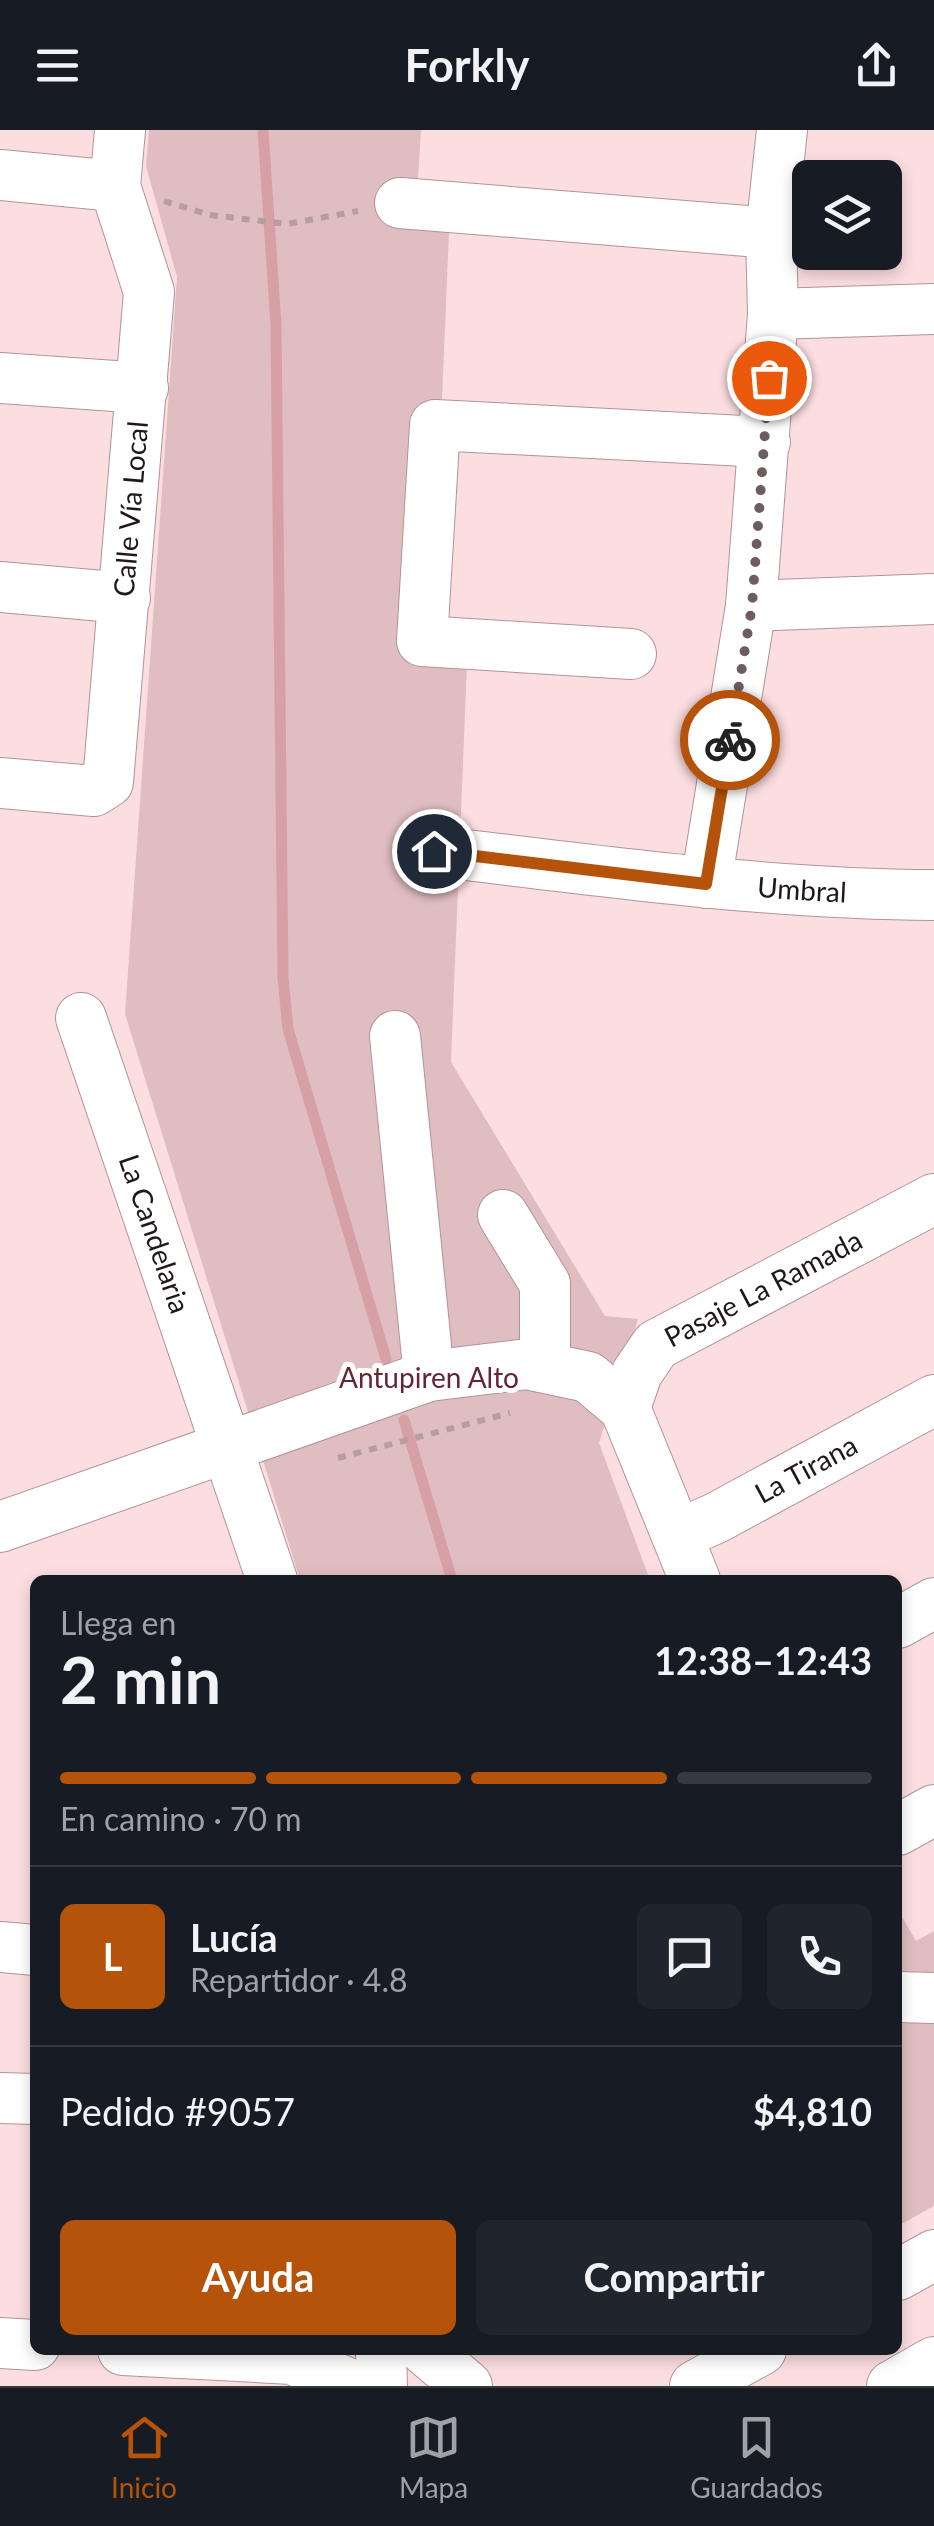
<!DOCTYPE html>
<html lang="es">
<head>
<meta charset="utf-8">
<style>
	:root { --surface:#171b24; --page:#20242c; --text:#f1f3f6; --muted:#9ea1a6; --line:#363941; --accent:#b45309 }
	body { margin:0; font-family:Lato,sans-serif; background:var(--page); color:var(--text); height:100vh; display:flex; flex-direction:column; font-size:38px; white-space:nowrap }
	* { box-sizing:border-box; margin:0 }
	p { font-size:32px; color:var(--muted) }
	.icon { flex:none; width:55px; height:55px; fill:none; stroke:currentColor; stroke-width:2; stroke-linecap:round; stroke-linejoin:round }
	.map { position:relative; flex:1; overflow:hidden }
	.sheet { position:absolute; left:30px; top:1445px; width:872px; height:780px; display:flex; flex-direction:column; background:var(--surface); border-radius:15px; box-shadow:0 5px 15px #0003 }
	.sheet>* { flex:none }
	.tools { position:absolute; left:792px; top:30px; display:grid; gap:20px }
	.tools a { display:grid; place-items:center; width:110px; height:110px; border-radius:15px; background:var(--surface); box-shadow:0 5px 15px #0003; font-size:50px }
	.pin { position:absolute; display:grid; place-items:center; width:85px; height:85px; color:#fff; margin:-42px; border:5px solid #fff; border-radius:50%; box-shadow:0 2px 10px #0007 }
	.courier { position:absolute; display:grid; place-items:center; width:100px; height:100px; margin:-50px; border:8px solid #b45309; border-radius:50%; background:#fff; color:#222; box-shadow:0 2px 12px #0007 }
	.headline em { font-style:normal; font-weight:700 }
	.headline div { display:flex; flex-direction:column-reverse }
	.headline { display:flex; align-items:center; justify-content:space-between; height:170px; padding:0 30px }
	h1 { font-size:65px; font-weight:700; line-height:75px }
	.bar { display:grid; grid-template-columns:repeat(4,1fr); gap:15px 10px; align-content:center; height:120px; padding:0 30px }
	.bar i { height:12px; border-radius:8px; background:var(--line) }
	.bar .current { background:var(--accent) }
	.bar p { grid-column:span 4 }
	.line { display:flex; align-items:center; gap:25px; padding:0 30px; border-top:2px solid var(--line) }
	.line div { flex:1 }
	.round { display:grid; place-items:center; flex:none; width:105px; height:105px; border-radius:15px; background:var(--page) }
	.button { display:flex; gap:20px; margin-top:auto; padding:20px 30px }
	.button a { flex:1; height:115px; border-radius:15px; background:var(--accent); color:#fff; font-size:40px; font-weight:700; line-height:115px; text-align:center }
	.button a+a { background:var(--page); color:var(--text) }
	header { display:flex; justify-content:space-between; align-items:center; height:130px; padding:0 30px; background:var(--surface); font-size:45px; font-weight:700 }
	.menu { display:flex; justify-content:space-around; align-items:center; height:140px; border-top:2px solid var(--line); background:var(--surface); font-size:28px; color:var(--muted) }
	.menu a { display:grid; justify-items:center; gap:5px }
	.menu .current { color:var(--accent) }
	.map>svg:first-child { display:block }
	.green { fill:#e0bdc0 }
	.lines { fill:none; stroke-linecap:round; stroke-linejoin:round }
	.stream { stroke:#d6a0a6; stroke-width:11 }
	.minor-casing { stroke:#b09497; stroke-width:52 }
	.path { stroke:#b69ea0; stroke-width:6; stroke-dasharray:8 8; stroke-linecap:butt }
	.minor { stroke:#fff; stroke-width:50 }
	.done { stroke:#6e5d5e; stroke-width:10; stroke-dasharray:0 18 }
	.route { stroke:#b45309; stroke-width:12 }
	.labels { text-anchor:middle; stroke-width:10; stroke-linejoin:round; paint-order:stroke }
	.street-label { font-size:28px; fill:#221718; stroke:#fff }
	.park-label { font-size:28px; fill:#662532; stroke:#fff }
</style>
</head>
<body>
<header><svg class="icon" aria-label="menu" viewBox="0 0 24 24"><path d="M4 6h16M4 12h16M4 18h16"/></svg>Forkly<svg class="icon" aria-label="share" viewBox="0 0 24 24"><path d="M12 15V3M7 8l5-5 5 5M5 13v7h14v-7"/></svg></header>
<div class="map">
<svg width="934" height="2256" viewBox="0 0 934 2256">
	<rect width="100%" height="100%" fill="#fcdee1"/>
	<!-- green -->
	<g class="green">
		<path d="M 149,0 L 421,0 L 415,99 L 449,102 L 431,532 L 467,533 L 451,932 L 605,1186 L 638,1189 L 599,1313 L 650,1450 L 300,1450 L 125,884 L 177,147 L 146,36 Z"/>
		<path d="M 898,1780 L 916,1811 L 934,1801 L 934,2076 L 898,2096 Z"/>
	</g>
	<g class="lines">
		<!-- stream -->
		<g class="stream">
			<path d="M 263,0 L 276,195 L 283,848 L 288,899 L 386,1229"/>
			<path d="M 404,1290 L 452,1450"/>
		</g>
		<defs>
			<g id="minor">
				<path d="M 0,45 L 115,56"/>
				<path d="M 400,73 L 771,103"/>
				<path d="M 773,184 L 934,179"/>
				<path d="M 0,248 L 143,258"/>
				<path d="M 0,457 L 125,468"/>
				<path d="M 751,476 L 934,469"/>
				<path d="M 631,524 L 422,511 L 435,295 L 765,312"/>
				<path id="s1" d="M 0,653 L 94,661 L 108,652 L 149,162 L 115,56 L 120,0"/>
				<path id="s2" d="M 434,721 C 600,741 766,764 934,765"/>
				<path d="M 706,753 L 751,476 L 773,184 L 771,103 L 782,0"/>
				<path id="s3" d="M 81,888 L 272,1450"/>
				<path d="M 395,906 L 429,1246"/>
				<path d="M 503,1085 L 545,1154 L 545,1237"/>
				<path id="s4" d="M 625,1278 L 637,1243 L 656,1215 L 934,1069"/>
				<path d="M 0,1397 L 429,1246 L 527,1234 L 588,1247 L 625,1278 L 695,1450"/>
				<path id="s5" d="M 677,1405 L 716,1388 L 934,1270"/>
				<path d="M 898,1493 L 934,1473"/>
				<path d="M 898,1700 L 934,1680"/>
				<path d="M 0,1817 L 35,1820"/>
				<path d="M 898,1867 L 934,1868"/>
				<path d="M 0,1968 L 35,1969"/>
				<path d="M 898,2145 L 934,2125"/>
				<path d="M 0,2213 L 35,2215"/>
				<path d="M 123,2220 L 292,2229 L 354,2256"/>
				<path d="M 381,2220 L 382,2256"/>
				<path d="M 425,2220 L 467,2256"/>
				<path d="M 695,2256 L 761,2220"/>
				<path d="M 892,2256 L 934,2232"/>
			</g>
		</defs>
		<!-- minor casing -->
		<use href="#minor" class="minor-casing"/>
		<!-- path -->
		<g class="path">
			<path d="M 164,71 L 210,85 L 287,94 L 358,81"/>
			<path d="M 338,1328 L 510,1283"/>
		</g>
		<!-- minor -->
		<use href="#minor" class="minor"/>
	</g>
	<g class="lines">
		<!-- done -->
		<path class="done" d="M 730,610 L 752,476 L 769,248"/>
		<!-- route -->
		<path class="route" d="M 434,721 L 706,754 L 730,610"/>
	</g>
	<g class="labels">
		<!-- street labels -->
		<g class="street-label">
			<text dy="10" stroke="none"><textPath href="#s1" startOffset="385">Calle Vía Local</textPath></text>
			<text dy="10" stroke="none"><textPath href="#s2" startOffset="370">Umbral</textPath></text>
			<text dy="10" stroke="none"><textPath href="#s3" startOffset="228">La Candelaria</textPath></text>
			<text dy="10" stroke="none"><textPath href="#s4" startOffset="192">Pasaje La Ramada</textPath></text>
			<text dy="10" stroke="none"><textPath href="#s5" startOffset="145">La Tirana</textPath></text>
		</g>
		<!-- park labels -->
		<g class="park-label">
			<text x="429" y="1258">Antupiren Alto</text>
		</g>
	</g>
</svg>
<div class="tools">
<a><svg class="icon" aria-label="layers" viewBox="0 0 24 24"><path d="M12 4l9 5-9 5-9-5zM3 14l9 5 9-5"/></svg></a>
</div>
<div class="pin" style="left:769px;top:248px;background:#ea580c"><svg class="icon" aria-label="bag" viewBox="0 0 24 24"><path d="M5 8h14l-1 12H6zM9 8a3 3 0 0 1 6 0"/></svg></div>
<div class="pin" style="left:434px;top:721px;background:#1f2937"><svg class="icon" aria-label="home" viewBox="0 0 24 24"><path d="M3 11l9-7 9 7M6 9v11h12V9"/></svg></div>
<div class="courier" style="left:730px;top:610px"><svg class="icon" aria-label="bike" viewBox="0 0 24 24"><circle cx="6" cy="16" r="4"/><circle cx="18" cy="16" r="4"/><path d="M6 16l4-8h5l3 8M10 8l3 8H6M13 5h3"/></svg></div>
<section class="sheet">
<div class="headline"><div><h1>2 min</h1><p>Llega en</p></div><em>12:38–12:43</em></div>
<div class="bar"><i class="current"></i><i class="current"></i><i class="current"></i><i></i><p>En camino · 70 m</p></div>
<div class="line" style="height:180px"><b class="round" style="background:var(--accent);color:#fff">L</b><div><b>Lucía</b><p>Repartidor · 4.8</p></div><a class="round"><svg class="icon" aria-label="chat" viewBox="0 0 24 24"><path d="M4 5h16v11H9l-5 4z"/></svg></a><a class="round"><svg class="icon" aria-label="phone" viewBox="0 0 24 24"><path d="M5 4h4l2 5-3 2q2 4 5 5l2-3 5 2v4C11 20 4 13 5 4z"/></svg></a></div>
<div class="line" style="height:130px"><div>Pedido #9057</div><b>$4,810</b></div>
<div class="button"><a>Ayuda</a><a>Compartir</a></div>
</section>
</div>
<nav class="menu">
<a class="current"><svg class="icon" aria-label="home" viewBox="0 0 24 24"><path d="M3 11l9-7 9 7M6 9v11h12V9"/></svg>Inicio</a>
<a><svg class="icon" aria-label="map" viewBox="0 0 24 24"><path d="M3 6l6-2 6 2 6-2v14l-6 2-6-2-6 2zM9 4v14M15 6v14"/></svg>Mapa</a>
<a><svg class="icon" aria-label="saved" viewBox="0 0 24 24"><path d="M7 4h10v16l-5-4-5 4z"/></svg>Guardados</a>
</nav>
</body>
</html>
